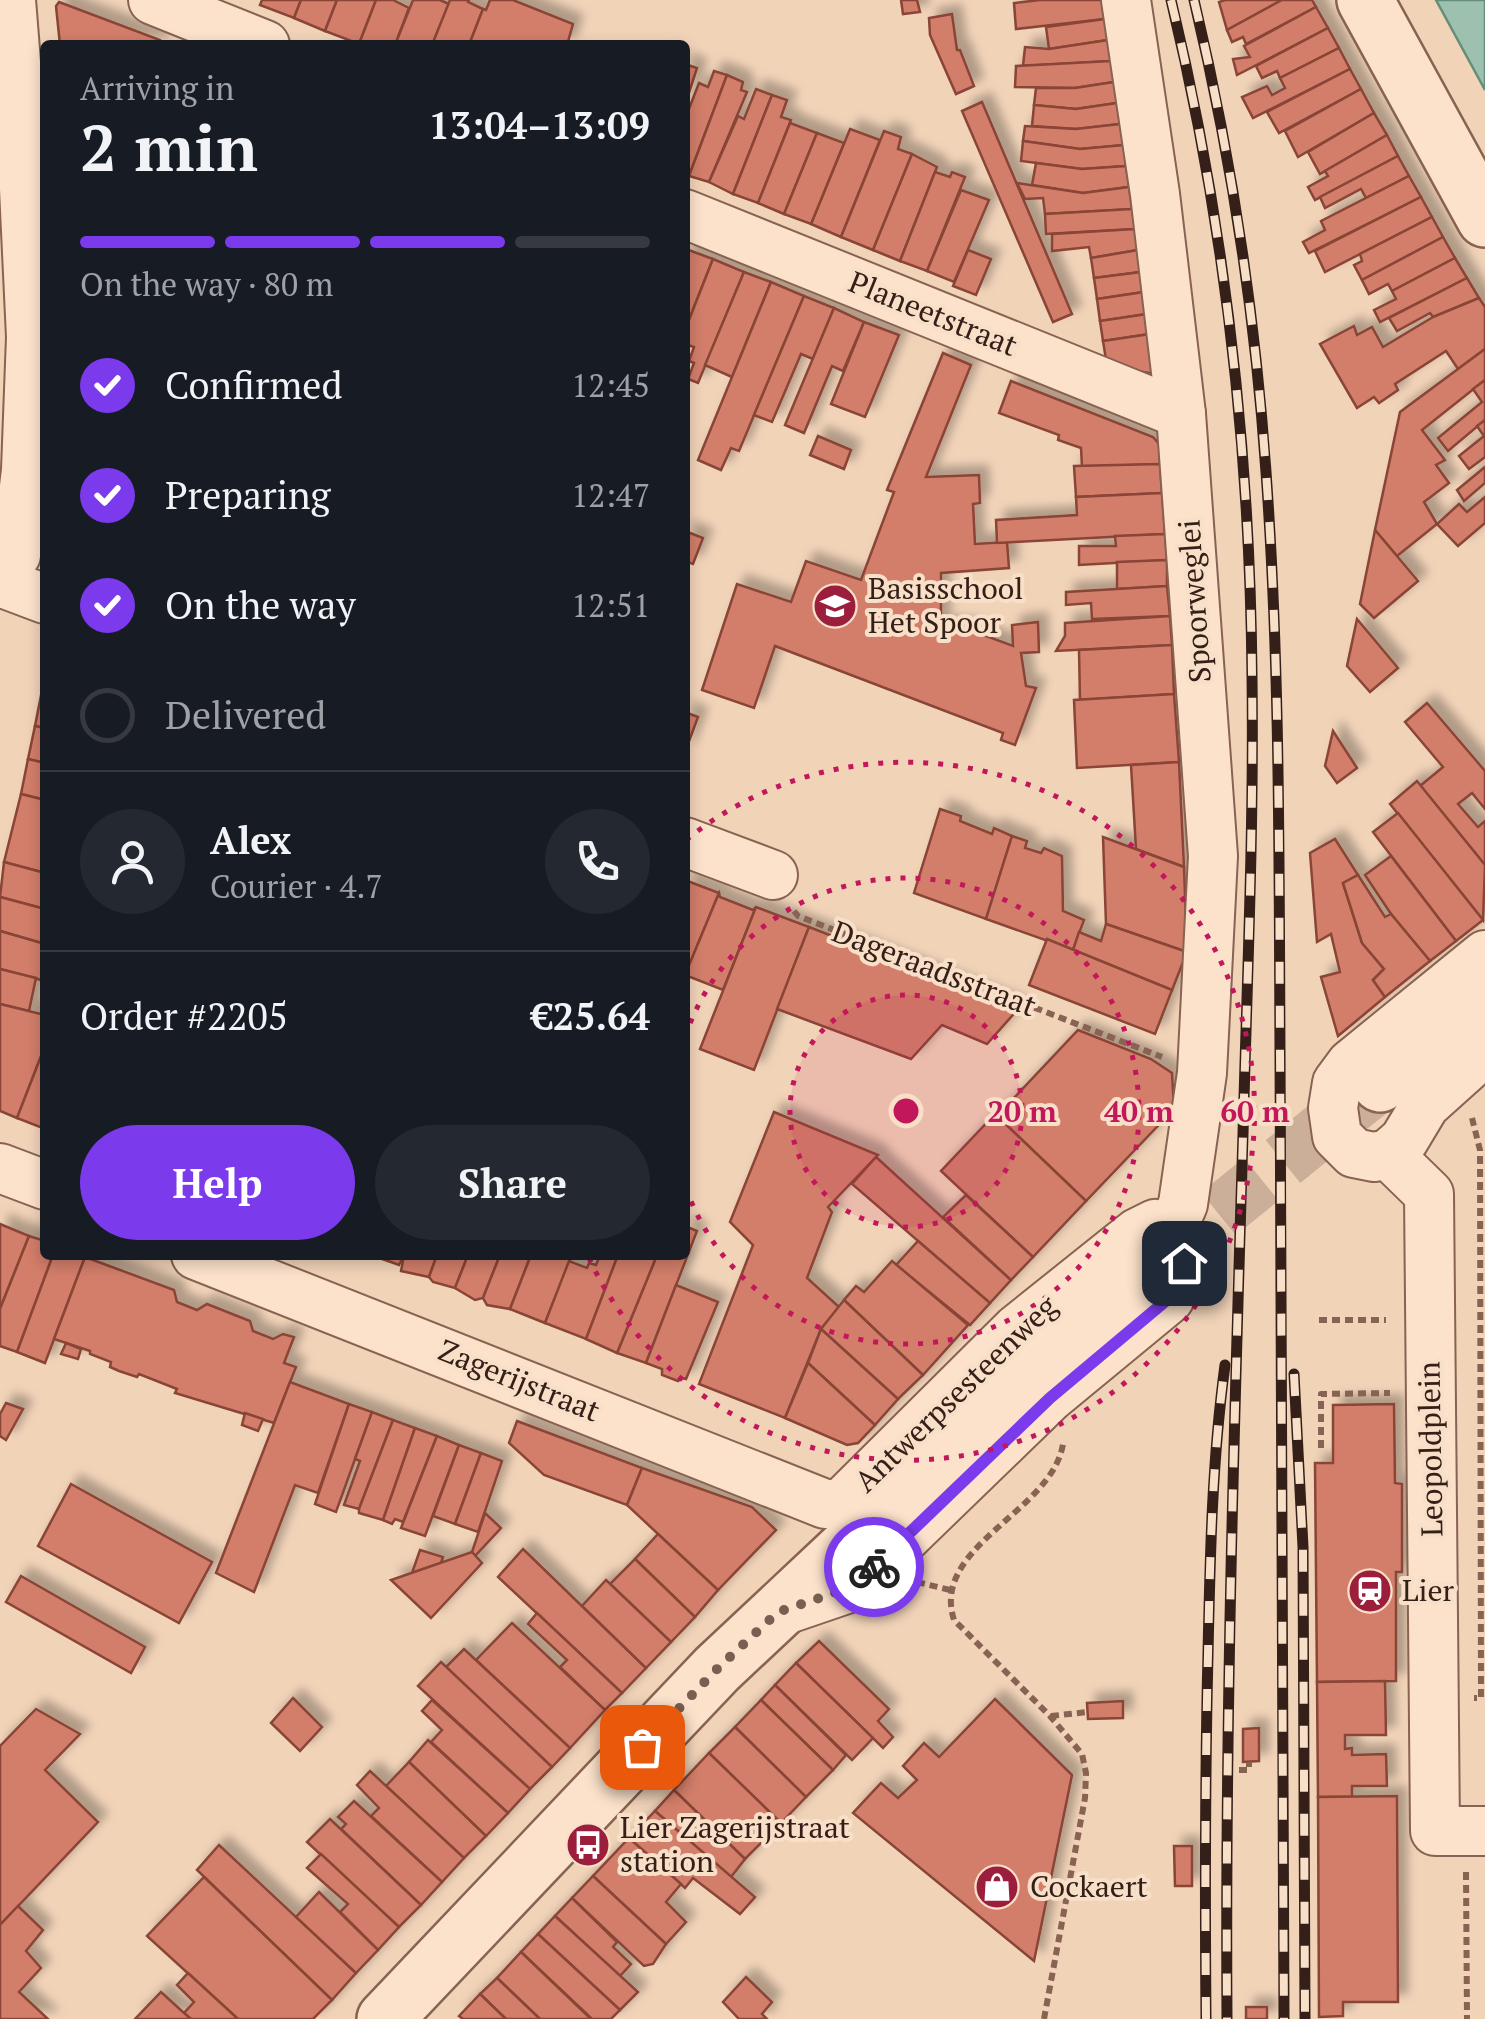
<!DOCTYPE html>
<html lang="en">
<head>
<meta charset="utf-8">
<style>
	:root { --surface:#171b24; --page:#242831; --text:#f1f3f6; --muted:#9ea1a6; --line:#363941; --accent:#7c3aed }
	body { margin:0; font-family:"PT Serif",serif; background:var(--page); color:var(--text); height:100vh; display:flex; flex-direction:column; font-size:38px; white-space:nowrap }
	* { box-sizing:border-box; margin:0 }
	p { font-size:32px; color:var(--muted) }
	.icon { flex:none; width:55px; height:55px; fill:none; stroke:currentColor; stroke-width:2; stroke-linecap:round; stroke-linejoin:round }
	.map { position:relative; flex:1; overflow:hidden }
	.panel { position:absolute; left:40px; top:40px; width:650px; height:1220px; display:flex; flex-direction:column; background:var(--surface); border-radius:10px; box-shadow:0 5px 15px #0003 }
	.panel>* { flex:none }
	.pin { position:absolute; display:grid; place-items:center; width:85px; height:85px; color:#fff; margin:-42px; border-radius:20px; box-shadow:0 5px 15px #0006 }
	.courier { position:absolute; display:grid; place-items:center; width:100px; height:100px; margin:-50px; border:8px solid #7c3aed; border-radius:50%; background:#fff; color:#222; box-shadow:0 2px 12px #0007 }
	.head em { font-style:normal; font-weight:700 }
	.head div { display:flex; flex-direction:column-reverse }
	.head { display:flex; align-items:center; justify-content:space-between; height:170px; padding:0 40px }
	h1 { font-size:65px; font-weight:700; line-height:75px }
	.bar { display:grid; grid-template-columns:repeat(4,1fr); gap:15px 10px; align-content:center; height:120px; padding:0 40px }
	.bar i { height:12px; border-radius:8px; background:var(--line) }
	.bar .current { background:var(--accent) }
	.bar p { grid-column:span 4 }
	.line { display:flex; align-items:center; gap:25px; padding:0 40px; border-top:2px solid var(--line) }
	.line div { flex:1 }
	.round { display:grid; place-items:center; flex:none; width:105px; height:105px; border-radius:52px; background:var(--page) }
	ol { padding:0 40px; list-style:none }
	li { display:flex; align-items:center; gap:30px; height:110px }
	li p { margin-inline-start:auto }
	li .icon { padding:10px; border-radius:50%; background:var(--accent); color:#fff; stroke-width:4 }
	li:last-child { color:var(--muted) }
	li i { width:55px; height:55px; border:5px solid var(--line); border-radius:50% }
	.cta { display:flex; gap:20px; margin-top:auto; padding:20px 40px }
	.cta a { flex:1; height:115px; border-radius:60px; background:var(--accent); color:#fff; font-size:40px; font-weight:700; line-height:115px; text-align:center }
	.cta a+a { background:var(--page); color:var(--text) }
	.map>svg:first-child { display:block }
	.water { fill:#9ec0ae; stroke:#658e7a; stroke-width:2.5 }
	.building { fill:#d27e6b; stroke:#894436; stroke-width:2.5; filter:url(#shadow) }
	.lines { fill:none; stroke-linecap:round; stroke-linejoin:round }
	.tertiary-tunnel { stroke:#cbaf98; stroke-width:55; stroke-dasharray:55 28; stroke-linecap:butt }
	.minor-casing { stroke:#886252; stroke-width:52 }
	.tertiary-casing { stroke:#886252; stroke-width:60 }
	.path { stroke:#886252; stroke-width:6; stroke-dasharray:8 5; stroke-linecap:butt }
	.minor { stroke:#fce2cb; stroke-width:48 }
	.tertiary { stroke:#fce2cb; stroke-width:55 }
	.rail-casing { stroke:#352019; stroke-width:11 }
	.rail { stroke:#f8dfc8; stroke-width:8; stroke-dasharray:22; stroke-linecap:butt }
	.done { stroke:#775f51; stroke-width:10; stroke-dasharray:0 18 }
	.route { stroke:#7c3aed; stroke-width:12 }
	.ring { fill:none; stroke:#c2185b; stroke-width:5; stroke-dasharray:5 10 }
	.labels { text-anchor:middle; stroke-width:8; stroke-linejoin:round; paint-order:stroke }
	.street-label { font-size:30px; fill:#352019; stroke:#f8dfc8 }
	.poi-label { font-size:30px; fill:#352019; stroke:#f8dfc8; text-anchor:start }
	.centre { fill:#c2185b; stroke:#f8dfc8; stroke-width:5 }
	.ring-label { font-size:30px; text-anchor:middle; font-weight:bold; fill:#c2185b; stroke:#f8dfc8; stroke-width:8; stroke-linejoin:round; paint-order:stroke }
</style>
</head>
<body>
<div class="map">
<svg width="1485" height="2019" viewBox="0 0 1485 2019">
	<defs>
		<filter id="shadow"><feDropShadow dx="9" dy="-9" stdDeviation="5" flood-color="#0004"/></filter>
	</defs>
	<rect width="100%" height="100%" fill="#f1d3b8"/>
	<!-- water -->
	<path class="water" d="M 1436,0 L 1485,0 L 1485,90 Z"/>
	<!-- building -->
	<g class="building">
		<path d="M 262,0 L 301,0 L 294,18 L 260,5 Z"/>
		<path d="M 301,0 L 337,0 L 325,31 L 294,18 Z"/>
		<path d="M 337,0 L 376,0 L 359,44 L 325,31 Z"/>
		<path d="M 376,0 L 393,0 L 409,8 L 395,45 L 359,44 Z"/>
		<path d="M 413,0 L 440,0 L 449,4 L 432,45 L 395,45 Z"/>
		<path d="M 450,0 L 469,0 L 468,2 L 483,9 L 469,45 L 432,45 Z"/>
		<path d="M 490,0 L 513,0 L 573,24 L 567,45 L 469,45 L 483,9 L 486,10 Z"/>
		<path d="M 901,0 L 917,0 L 920,12 L 903,14 Z"/>
		<path d="M 1040,0 L 1103,0 L 1105,19 L 1016,29 L 1014,3 Z"/>
		<path d="M 1225,0 L 1282,0 L 1227,30 L 1219,2 Z"/>
		<path d="M 1282,0 L 1312,0 L 1316,7 L 1246,44 L 1243,37 L 1232,42 L 1227,30 Z"/>
		<path d="M 59,2 L 160,40 L 159,45 L 60,45 L 56,6 Z"/>
		<path d="M 1316,7 L 1328,28 L 1237,75 L 1233,59 L 1250,57 L 1244,46 Z"/>
		<path d="M 952,14 L 957,50 L 960,50 L 974,86 L 956,94 L 930,35 L 929,18 Z"/>
		<path d="M 1105,19 L 1108,40 L 1049,49 L 1046,27 Z"/>
		<path d="M 1328,28 L 1339,48 L 1280,78 L 1277,71 L 1262,78 L 1256,66 Z"/>
		<path d="M 1108,40 L 1111,61 L 1023,66 L 1025,47 L 1049,49 Z"/>
		<path d="M 1339,48 L 1350,69 L 1253,118 L 1242,97 L 1267,86 L 1272,95 L 1285,88 L 1280,78 Z"/>
		<path d="M 1111,61 L 1114,82 L 1075,88 L 1015,87 L 1016,66 Z"/>
		<path d="M 685,64 L 697,68 L 685,105 Z"/>
		<path d="M 1350,69 L 1361,89 L 1279,133 L 1267,112 Z"/>
		<path d="M 714,71 L 727,75 L 689,176 L 685,174 L 685,119 L 699,83 L 708,87 Z"/>
		<path d="M 727,75 L 743,82 L 741,90 L 747,92 L 709,182 L 689,176 Z"/>
		<path d="M 1114,82 L 1117,103 L 1076,109 L 1034,105 L 1036,88 L 1075,88 Z"/>
		<path d="M 756,89 L 772,95 L 733,194 L 709,182 L 738,116 L 744,119 Z"/>
		<path d="M 1361,89 L 1374,113 L 1298,157 L 1285,131 Z"/>
		<path d="M 772,95 L 787,100 L 781,117 L 791,120 L 758,203 L 733,194 Z"/>
		<path d="M 982,102 L 1072,314 L 1053,322 L 962,111 Z"/>
		<path d="M 1117,103 L 1120,124 L 1076,129 L 1032,126 L 1034,105 L 1076,109 Z"/>
		<path d="M 1374,113 L 1387,135 L 1320,174 L 1308,152 Z"/>
		<path d="M 790,123 L 817,133 L 784,214 L 758,203 Z"/>
		<path d="M 1120,124 L 1124,145 L 1080,149 L 1023,141 L 1025,126 L 1076,129 Z"/>
		<path d="M 850,129 L 880,140 L 841,237 L 811,224 Z"/>
		<path d="M 884,131 L 901,137 L 898,149 L 912,154 L 873,250 L 841,237 Z"/>
		<path d="M 817,133 L 844,143 L 811,224 L 784,214 Z"/>
		<path d="M 1387,135 L 1398,156 L 1315,200 L 1308,187 L 1328,176 L 1325,171 Z"/>
		<path d="M 1023,141 L 1080,149 L 1124,145 L 1126,166 L 1082,169 L 1021,161 Z"/>
		<path d="M 912,154 L 937,167 L 900,261 L 873,250 Z"/>
		<path d="M 1398,156 L 1409,176 L 1366,198 L 1361,189 L 1325,208 L 1320,197 Z"/>
		<path d="M 1036,163 L 1082,169 L 1126,166 L 1129,187 L 1083,193 L 1032,185 Z"/>
		<path d="M 935,172 L 950,177 L 952,172 L 965,177 L 927,271 L 900,261 Z"/>
		<path d="M 1409,176 L 1421,197 L 1309,253 L 1303,242 L 1325,230 L 1321,221 Z"/>
		<path d="M 1017,183 L 1083,193 L 1129,187 L 1132,209 L 1045,214 L 1043,198 L 1025,199 Z"/>
		<path d="M 961,190 L 989,200 L 954,282 L 927,271 Z"/>
		<path d="M 1421,197 L 1432,217 L 1325,272 L 1315,251 Z"/>
		<path d="M 1132,209 L 1135,229 L 1046,234 L 1045,214 Z"/>
		<path d="M 1432,217 L 1443,237 L 1362,280 L 1354,265 L 1362,261 L 1360,254 Z"/>
		<path d="M 1135,229 L 1138,250 L 1091,258 L 1089,247 L 1052,251 L 1052,234 Z"/>
		<path d="M 1443,237 L 1455,258 L 1392,291 L 1388,284 L 1369,294 L 1362,280 Z"/>
		<path d="M 686,249 L 713,259 L 685,330 L 685,251 Z"/>
		<path d="M 968,250 L 991,259 L 976,295 L 953,286 Z"/>
		<path d="M 1138,250 L 1141,272 L 1094,278 L 1091,258 Z"/>
		<path d="M 1455,258 L 1467,278 L 1380,322 L 1374,310 L 1396,299 L 1392,291 Z"/>
		<path d="M 713,259 L 744,272 L 698,383 L 688,379 L 694,363 L 689,361 L 694,347 L 685,344 L 685,330 Z"/>
		<path d="M 744,272 L 771,282 L 732,377 L 705,365 Z"/>
		<path d="M 1141,272 L 1144,292 L 1097,299 L 1094,278 Z"/>
		<path d="M 1467,278 L 1479,298 L 1433,317 L 1430,313 L 1397,331 L 1389,318 Z"/>
		<path d="M 771,282 L 804,296 L 739,451 L 731,448 L 721,470 L 698,460 Z"/>
		<path d="M 1144,292 L 1147,314 L 1100,321 L 1097,299 Z"/>
		<path d="M 804,296 L 834,308 L 813,359 L 801,354 L 772,422 L 754,415 Z"/>
		<path d="M 1479,298 L 1485,307 L 1485,349 L 1458,369 L 1446,351 L 1395,384 L 1398,390 L 1379,403 L 1374,397 L 1357,408 L 1320,344 L 1354,326 L 1357,335 L 1372,327 L 1383,347 L 1433,317 Z"/>
		<path d="M 834,308 L 864,322 L 843,371 L 832,366 L 804,433 L 785,425 Z"/>
		<path d="M 1147,314 L 1150,334 L 1103,341 L 1100,321 Z"/>
		<path d="M 864,322 L 899,335 L 865,417 L 831,404 Z"/>
		<path d="M 1150,334 L 1155,374 L 1107,366 L 1103,341 Z"/>
		<path d="M 1485,349 L 1485,380 L 1422,430 L 1445,460 L 1436,465 L 1449,483 L 1424,502 L 1437,524 L 1397,556 L 1375,530 L 1400,412 Z"/>
		<path d="M 943,353 L 971,365 L 926,477 L 979,475 L 980,503 L 973,504 L 975,544 L 1007,542 L 1009,568 L 941,573 L 941,627 L 962,627 L 1013,646 L 1012,625 L 1038,622 L 1039,652 L 1021,653 L 1026,686 L 1036,688 L 1015,745 L 1001,740 L 1003,733 L 775,646 L 754,708 L 702,690 L 737,584 L 791,602 L 806,561 L 861,580 L 894,492 L 887,490 Z"/>
		<path d="M 1485,380 L 1485,420 L 1448,451 L 1438,438 L 1482,402 L 1473,389 Z"/>
		<path d="M 1011,381 L 1153,437 L 1159,444 L 1160,464 L 1082,467 L 1081,448 L 1058,440 L 1059,435 L 999,413 Z"/>
		<path d="M 1485,420 L 1485,457 L 1469,469 L 1459,456 L 1484,436 L 1477,426 Z"/>
		<path d="M 818,436 L 851,450 L 844,469 L 810,455 Z"/>
		<path d="M 1160,464 L 1162,493 L 1076,497 L 1074,466 Z"/>
		<path d="M 1485,467 L 1485,483 L 1464,501 L 1457,490 Z"/>
		<path d="M 1162,493 L 1165,534 L 997,543 L 996,520 L 1077,515 L 1076,497 Z"/>
		<path d="M 1485,497 L 1485,523 L 1458,546 L 1437,524 L 1459,504 L 1467,512 Z"/>
		<path d="M 1375,530 L 1418,581 L 1374,618 L 1360,604 Z"/>
		<path d="M 685,531 L 703,538 L 693,564 L 685,561 Z"/>
		<path d="M 1165,534 L 1167,560 L 1079,565 L 1079,546 L 1116,546 L 1115,536 Z"/>
		<path d="M 1167,560 L 1167,586 L 1117,589 L 1117,562 Z"/>
		<path d="M 1167,586 L 1170,616 L 1092,619 L 1091,603 L 1066,605 L 1066,592 Z"/>
		<path d="M 1170,616 L 1172,645 L 1056,651 L 1065,636 L 1065,623 Z"/>
		<path d="M 1357,619 L 1398,668 L 1370,692 L 1347,666 Z"/>
		<path d="M 1172,645 L 1174,694 L 1080,700 L 1079,650 Z"/>
		<path d="M 45,675 L 45,728 L 35,726 Z"/>
		<path d="M 1174,694 L 1179,762 L 1077,768 L 1074,700 Z"/>
		<path d="M 1427,703 L 1485,771 L 1485,809 L 1472,793 L 1458,804 L 1478,827 L 1485,821 L 1485,865 L 1420,786 L 1443,767 L 1405,722 Z"/>
		<path d="M 685,712 L 698,717 L 685,752 Z"/>
		<path d="M 35,726 L 45,728 L 45,763 L 28,759 Z"/>
		<path d="M 1333,731 L 1357,768 L 1337,783 L 1325,766 Z"/>
		<path d="M 28,759 L 45,763 L 45,800 L 21,794 Z"/>
		<path d="M 1179,762 L 1184,867 L 1136,849 L 1131,765 Z"/>
		<path d="M 1417,781 L 1485,865 L 1483,920 L 1390,804 Z"/>
		<path d="M 21,794 L 45,800 L 45,873 L 4,862 Z"/>
		<path d="M 940,809 L 961,816 L 960,821 L 992,834 L 994,828 L 1012,836 L 986,919 L 914,893 Z"/>
		<path d="M 1398,813 L 1483,920 L 1456,941 L 1373,832 Z"/>
		<path d="M 1012,836 L 1027,841 L 1025,848 L 1041,853 L 1044,848 L 1062,856 L 1063,911 L 1084,920 L 1073,950 L 986,919 Z"/>
		<path d="M 1103,837 L 1184,867 L 1187,952 L 1106,924 Z"/>
		<path d="M 1335,839 L 1358,875 L 1343,883 L 1362,943 L 1384,969 L 1373,980 L 1385,997 L 1338,1036 L 1321,977 L 1340,972 L 1331,934 L 1317,942 L 1310,853 Z"/>
		<path d="M 1391,856 L 1456,941 L 1430,961 L 1391,914 L 1365,875 Z"/>
		<path d="M 4,862 L 45,873 L 45,909 L 0,897 Z"/>
		<path d="M 1358,875 L 1385,917 L 1391,914 L 1430,961 L 1385,997 L 1373,980 L 1384,969 L 1362,943 L 1343,883 Z"/>
		<path d="M 685,880 L 719,893 L 690,963 L 685,961 Z"/>
		<path d="M 719,893 L 720,897 L 753,910 L 756,907 L 723,990 L 685,975 Z"/>
		<path d="M 0,897 L 45,909 L 45,944 L 0,931 Z"/>
		<path d="M 756,907 L 809,927 L 754,1070 L 700,1049 Z"/>
		<path d="M 1106,924 L 1187,952 L 1172,990 L 1073,950 L 1079,932 L 1101,941 Z"/>
		<path d="M 809,927 L 1019,1008 L 987,1044 L 942,1025 L 911,1059 L 777,1009 Z"/>
		<path d="M 0,931 L 45,944 L 45,981 L 0,969 Z"/>
		<path d="M 1047,939 L 1172,990 L 1155,1034 L 1029,985 Z"/>
		<path d="M 0,969 L 36,978 L 29,1011 L 0,1004 Z"/>
		<path d="M 0,1004 L 45,1015 L 45,1046 L 17,1118 L 0,1111 Z"/>
		<path d="M 1078,1030 L 1151,1059 L 1172,1073 L 1174,1109 L 1086,1201 L 997,1116 Z"/>
		<path d="M 45,1046 L 45,1129 L 17,1118 Z"/>
		<path d="M 774,1112 L 878,1155 L 828,1207 L 832,1212 L 807,1278 L 839,1307 L 821,1329 L 785,1418 L 699,1384 L 753,1245 L 730,1222 Z"/>
		<path d="M 995,1114 L 1086,1201 L 1033,1257 L 941,1171 Z"/>
		<path d="M 876,1157 L 1011,1280 L 990,1303 L 852,1184 Z"/>
		<path d="M 966,1195 L 1033,1257 L 1011,1280 L 943,1217 Z"/>
		<path d="M 0,1224 L 29,1236 L 0,1309 Z"/>
		<path d="M 685,1226 L 697,1231 L 646,1363 L 617,1353 L 657,1255 L 685,1255 Z"/>
		<path d="M 29,1236 L 45,1241 L 45,1255 L 53,1255 L 17,1352 L 0,1346 L 0,1309 Z"/>
		<path d="M 918,1241 L 990,1303 L 970,1325 L 896,1265 Z"/>
		<path d="M 53,1255 L 85,1257 L 45,1363 L 17,1352 Z"/>
		<path d="M 371,1255 L 404,1255 L 399,1265 Z"/>
		<path d="M 404,1255 L 437,1255 L 429,1277 L 401,1271 Z"/>
		<path d="M 437,1255 L 468,1255 L 455,1288 L 433,1282 L 429,1277 Z"/>
		<path d="M 468,1255 L 500,1255 L 483,1298 L 475,1300 L 455,1288 Z"/>
		<path d="M 500,1255 L 531,1255 L 510,1309 L 487,1305 L 483,1298 Z"/>
		<path d="M 531,1255 L 572,1255 L 545,1323 L 510,1309 Z"/>
		<path d="M 600,1255 L 618,1255 L 586,1339 L 545,1323 L 569,1261 L 587,1268 L 589,1263 L 596,1265 Z"/>
		<path d="M 618,1255 L 657,1255 L 617,1353 L 586,1339 Z"/>
		<path d="M 85,1257 L 174,1290 L 177,1302 L 197,1310 L 207,1304 L 250,1321 L 253,1331 L 273,1339 L 283,1334 L 294,1337 L 284,1363 L 296,1367 L 274,1423 L 175,1393 L 177,1389 L 139,1374 L 137,1377 L 119,1371 L 110,1367 L 111,1362 L 90,1354 L 90,1351 L 54,1339 Z"/>
		<path d="M 892,1261 L 968,1325 L 923,1375 L 844,1300 L 856,1286 L 864,1292 Z"/>
		<path d="M 676,1285 L 718,1302 L 686,1379 L 682,1378 L 678,1381 L 662,1375 L 662,1369 L 646,1363 Z"/>
		<path d="M 844,1300 L 923,1375 L 898,1399 L 821,1329 Z"/>
		<path d="M 821,1329 L 898,1399 L 875,1425 L 808,1363 Z"/>
		<path d="M 66,1343 L 81,1349 L 78,1359 L 61,1354 Z"/>
		<path d="M 808,1363 L 875,1425 L 858,1443 L 847,1445 L 785,1418 Z"/>
		<path d="M 290,1382 L 349,1404 L 318,1493 L 295,1485 L 254,1592 L 216,1573 Z"/>
		<path d="M 6,1403 L 23,1409 L 6,1440 L 0,1436 L 0,1414 Z"/>
		<path d="M 349,1404 L 372,1412 L 336,1512 L 315,1504 Z"/>
		<path d="M 1394,1404 L 1395,1483 L 1402,1484 L 1402,1572 L 1396,1572 L 1396,1681 L 1317,1682 L 1315,1463 L 1333,1463 L 1333,1405 Z"/>
		<path d="M 372,1412 L 393,1420 L 359,1509 L 344,1505 L 360,1461 L 355,1459 Z"/>
		<path d="M 245,1413 L 263,1419 L 258,1431 L 242,1425 Z"/>
		<path d="M 393,1420 L 415,1428 L 383,1520 L 359,1513 L 359,1509 Z"/>
		<path d="M 517,1421 L 642,1468 L 627,1505 L 544,1475 L 509,1443 Z"/>
		<path d="M 415,1428 L 437,1436 L 403,1522 L 395,1519 L 392,1524 L 383,1520 Z"/>
		<path d="M 437,1436 L 459,1445 L 425,1536 L 401,1528 Z"/>
		<path d="M 459,1445 L 481,1453 L 455,1524 L 433,1516 Z"/>
		<path d="M 481,1453 L 502,1461 L 478,1532 L 455,1524 Z"/>
		<path d="M 642,1468 L 752,1507 L 776,1530 L 718,1590 L 627,1505 Z"/>
		<path d="M 71,1484 L 212,1562 L 179,1623 L 38,1546 Z"/>
		<path d="M 485,1513 L 501,1528 L 475,1556 L 472,1552 Z"/>
		<path d="M 658,1534 L 718,1590 L 695,1617 L 635,1559 Z"/>
		<path d="M 523,1549 L 646,1668 L 622,1693 L 498,1577 Z"/>
		<path d="M 420,1550 L 443,1557 L 441,1563 L 412,1573 Z"/>
		<path d="M 472,1552 L 482,1563 L 431,1618 L 391,1580 Z"/>
		<path d="M 635,1559 L 695,1617 L 671,1642 L 610,1584 Z"/>
		<path d="M 21,1576 L 145,1647 L 131,1673 L 6,1602 Z"/>
		<path d="M 606,1580 L 671,1642 L 646,1668 L 582,1606 Z"/>
		<path d="M 537,1613 L 622,1693 L 605,1710 L 560,1667 L 567,1660 L 528,1624 Z"/>
		<path d="M 512,1623 L 605,1710 L 570,1748 L 476,1660 Z"/>
		<path d="M 819,1641 L 889,1709 L 878,1721 L 893,1737 L 883,1748 L 796,1663 Z"/>
		<path d="M 464,1649 L 570,1748 L 552,1767 L 446,1667 Z"/>
		<path d="M 441,1662 L 552,1767 L 530,1789 L 418,1686 Z"/>
		<path d="M 796,1663 L 873,1738 L 852,1760 L 775,1685 Z"/>
		<path d="M 1385,1681 L 1386,1735 L 1345,1735 L 1345,1749 L 1352,1748 L 1352,1755 L 1386,1754 L 1387,1786 L 1352,1786 L 1352,1797 L 1318,1797 L 1317,1682 Z"/>
		<path d="M 775,1685 L 846,1755 L 833,1770 L 761,1700 Z"/>
		<path d="M 293,1698 L 322,1727 L 300,1751 L 271,1723 Z"/>
		<path d="M 995,1699 L 1072,1775 L 1034,1961 L 853,1813 L 881,1783 L 898,1798 L 917,1780 L 903,1766 L 924,1743 L 939,1757 Z"/>
		<path d="M 432,1700 L 530,1789 L 508,1813 L 431,1742 L 442,1730 L 422,1711 Z"/>
		<path d="M 761,1700 L 833,1770 L 806,1797 L 735,1727 Z"/>
		<path d="M 1123,1701 L 1123,1718 L 1088,1719 L 1087,1703 Z"/>
		<path d="M 36,1709 L 80,1734 L 45,1770 L 98,1822 L 0,1925 L 0,1746 Z"/>
		<path d="M 735,1727 L 806,1797 L 781,1823 L 709,1753 Z"/>
		<path d="M 1259,1728 L 1259,1761 L 1243,1762 L 1243,1729 Z"/>
		<path d="M 428,1740 L 508,1813 L 486,1836 L 409,1762 Z"/>
		<path d="M 709,1753 L 781,1823 L 745,1859 L 674,1790 Z"/>
		<path d="M 409,1762 L 486,1836 L 464,1858 L 386,1786 Z"/>
		<path d="M 370,1771 L 464,1858 L 442,1882 L 371,1816 L 379,1808 L 357,1785 Z"/>
		<path d="M 674,1790 L 745,1859 L 731,1877 L 655,1811 Z"/>
		<path d="M 1397,1796 L 1398,2002 L 1343,2002 L 1343,2016 L 1319,2017 L 1318,1797 Z"/>
		<path d="M 354,1801 L 442,1882 L 421,1905 L 341,1829 L 346,1824 L 338,1817 Z"/>
		<path d="M 655,1811 L 755,1897 L 740,1914 L 693,1878 L 685,1888 L 629,1838 Z"/>
		<path d="M 330,1819 L 421,1905 L 399,1927 L 307,1842 Z"/>
		<path d="M 629,1838 L 681,1884 L 666,1902 L 686,1922 L 666,1944 L 593,1876 Z"/>
		<path d="M 219,1845 L 356,1973 L 332,2000 L 197,1870 Z"/>
		<path d="M 1174,1846 L 1192,1846 L 1192,1886 L 1175,1886 Z"/>
		<path d="M 321,1854 L 399,1927 L 378,1950 L 340,1912 L 348,1904 L 307,1868 Z"/>
		<path d="M 593,1876 L 666,1944 L 653,1964 L 644,1966 L 572,1898 Z"/>
		<path d="M 204,1877 L 332,2000 L 313,2019 L 238,2019 L 147,1936 Z"/>
		<path d="M 319,1892 L 378,1950 L 356,1973 L 296,1917 Z"/>
		<path d="M 572,1898 L 617,1942 L 613,1947 L 631,1964 L 620,1976 L 555,1916 Z"/>
		<path d="M 18,1906 L 43,1930 L 26,1951 L 41,1968 L 19,1992 L 48,2019 L 0,2019 L 0,1925 Z"/>
		<path d="M 555,1916 L 638,1992 L 620,2010 L 538,1934 Z"/>
		<path d="M 538,1934 L 620,2010 L 611,2019 L 592,2019 L 521,1952 Z"/>
		<path d="M 521,1952 L 590,2018 L 589,2019 L 540,2019 L 497,1978 Z"/>
		<path d="M 188,1973 L 238,2019 L 191,2019 L 184,2013 L 194,2002 L 177,1985 Z"/>
		<path d="M 746,1977 L 772,2002 L 762,2014 L 767,2019 L 739,2019 L 723,2002 Z"/>
		<path d="M 497,1978 L 540,2019 L 506,2019 L 480,1994 Z"/>
		<path d="M 161,1992 L 184,2013 L 191,2019 L 135,2019 Z"/>
		<path d="M 480,1994 L 506,2019 L 463,2019 L 459,2016 Z"/>
		<rect x="1246" y="2007" width="21" height="12"/>
	</g>
	<g class="lines">
		<!-- tertiary-tunnel -->
		<path class="tertiary-tunnel" d="M 1154,1266 L 1369,1092"/>
		<defs>
			<g id="minor">
				<path d="M 153,0 L 265,45"/>
				<path d="M 1126,0 L 1155,194 L 1181,414 L 1213,856 L 1202,1073 L 1183,1204 L 1171,1232"/>
				<path d="M 685,214 L 1181,414"/>
				<path d="M 0,575 L 16,555 L 26,470 L 31,337 L 21,125 L 11,0"/>
				<path d="M 0,582 L 45,599"/>
				<path d="M 685,842 L 773,875"/>
				<path d="M 1485,955 L 1351,1064 L 1337,1083 L 1333,1108 L 1337,1136 L 1354,1153 L 1374,1157 L 1388,1154 L 1404,1140 L 1425,1105 L 1485,1051"/>
				<path d="M 1388,1154 L 1429,1194 L 1435,1831 L 1485,1831"/>
				<path d="M 0,1168 L 45,1185"/>
				<path d="M 196,1255 L 825,1504 L 841,1504 L 1017,1329 L 1137,1233 L 1155,1224 L 1171,1232 C 1183,1262 1188,1270 1169,1299 L 1049,1398 L 855,1586 L 779,1612"/>
			</g>
			<g id="tertiary">
				<path d="M 1365,0 L 1485,219"/>
				<path d="M 1380,1084 L 1485,997"/>
				<path d="M 385,2019 L 717,1669 L 847,1547 L 964,1426 L 1154,1266"/>
			</g>
		</defs>
		<!-- minor casing -->
		<use href="#minor" class="minor-casing"/>
		<!-- tertiary casing -->
		<use href="#tertiary" class="tertiary-casing"/>
		<!-- path -->
		<g class="path">
			<path d="M 794,911 L 798,916 L 1162,1057"/>
			<path d="M 1472,1118 L 1480,1150 L 1481,1698 L 1474,1698"/>
			<path d="M 1319,1320 L 1386,1320"/>
			<path d="M 1321,1448 L 1321,1394 L 1390,1393"/>
			<path d="M 917,1582 L 950,1590"/>
			<path d="M 1051,1716 L 1088,1712"/>
			<path d="M 1239,1770 L 1249,1770 L 1249,1762"/>
			<path d="M 1466,1872 L 1467,2019"/>
			<path d="M 1044,2019 L 1085,1798 L 1086,1773 L 1082,1754 L 1050,1716 L 954,1620 C 930,1546 1052,1512 1063,1444"/>
		</g>
		<!-- minor -->
		<use href="#minor" class="minor"/>
		<!-- tertiary -->
		<use href="#tertiary" class="tertiary"/>
		<defs>
			<g id="rail">
				<path d="M 1171,0 C 1224,220 1250,449 1252,676 C 1254,828 1247,981 1243,1134 C 1234,1429 1225,1724 1227,2019"/>
				<path d="M 1194,0 C 1231,155 1255,314 1266,472 C 1280,665 1279,859 1280,1052 C 1282,1374 1282,1697 1284,2019"/>
				<path d="M 1294,1374 L 1303,1547 L 1305,2019"/>
				<path d="M 1206,2019 C 1205,1897 1205,1775 1208,1654 C 1210,1557 1212,1461 1225,1365"/>
			</g>
		</defs>
		<!-- rail casing -->
		<use href="#rail" class="rail-casing"/>
		<!-- rail -->
		<use href="#rail" class="rail"/>
	</g>
	<g class="lines">
		<!-- done -->
		<path class="done" d="M 642,1747 L 717,1669 L 778,1612 L 855,1586 L 874,1567"/>
		<!-- route -->
		<path class="route" d="M 874,1567 L 1050,1398 L 1168,1299 L 1181,1281 L 1184,1263"/>
	</g>
	<!-- distance rings -->
	<circle cx="906" cy="1111" r="116" fill="#c2185b" fill-opacity=".12"/>
	<g class="ring">
		<circle cx="906" cy="1111" r="116"/>
		<path d="M685 1037A233 233 0 1 1 685 1185"/>
		<path d="M686 840A349 349 0 1 1 588 1256"/>
	</g>
	<!-- icons -->
	<defs>
		<symbol id="school-disc" viewBox="-11 -11 22 22"><circle r="9.5" fill="#9b1e3c" stroke="#f8dfc8"/><path d="M0-5L7-2L0 1L-7-2ZM-4 1L0 2.5L4 1V4Q0 6-4 4Z" fill="#fff"/></symbol>
		<symbol id="station-disc" viewBox="-11 -11 22 22"><circle r="9.5" fill="#9b1e3c" stroke="#f8dfc8"/><path d="M-3-6H3Q5-6 5-4V2Q5 4 3 4L4.5 6H3L1.5 4h-3L-3 6H-4.5L-3 4Q-5 4-5 2V-4Q-5-6-3-6ZM-3.5-4v3h7v-3ZM-3.5 1v1.5H-2V1ZM2 1v1.5H3.5V1Z" fill="#fff"/></symbol>
		<symbol id="bus-disc" viewBox="-11 -11 22 22"><circle r="9.5" fill="#9b1e3c" stroke="#f8dfc8"/><path d="M-5-6H5V4H4V6H2V4H-2V6H-4V4H-5ZM-3.5-4V0h7V-4ZM-3.5 1.2v1.5H-2V1.2ZM2 1.2v1.5H3.5V1.2Z" fill="#fff"/></symbol>
		<symbol id="shop-disc" viewBox="-11 -11 22 22"><circle r="9.5" fill="#9b1e3c" stroke="#f8dfc8"/><path d="M-5-2.5h2.3a2.7 3.5 0 0 1 5.4 0H5L5.5 6h-11ZM-1.5-2.5h3a1.5 2.3 0 0 0-3 0Z" fill="#fff"/></symbol>
	</defs>
	<g fill-rule="evenodd">
		<use href="#school-disc" x="810" y="581" width="50" height="50"/>
		<use href="#station-disc" x="1345" y="1566" width="50" height="50"/>
		<use href="#bus-disc" x="563" y="1820" width="50" height="50"/>
		<use href="#shop-disc" x="972" y="1862" width="50" height="50"/>
	</g>
	<g class="labels">
		<!-- street labels -->
		<g class="street-label">
			<text transform="translate(933 314) rotate(22)" y="10">Planeetstraat</text>
			<text transform="translate(1195 601) rotate(-94)" y="10">Spoorweglei</text>
			<text transform="translate(934 969) rotate(21)" y="10">Dageraadsstraat</text>
			<text transform="translate(519 1381) rotate(22)" y="10">Zagerijstraat</text>
			<text transform="translate(956 1394) rotate(-44)" y="10">Antwerpsesteenweg</text>
			<text transform="translate(1431 1449) rotate(-91)" y="10">Leopoldplein</text>
		</g>
		<!-- poi labels -->
		<g class="poi-label">
			<text x="868" y="599">Basisschool<tspan x="868" dy="34">Het Spoor</tspan></text>
			<text x="1402" y="1601">Lier</text>
			<text x="620" y="1838">Lier Zagerijstraat<tspan x="620" dy="34">station</tspan></text>
			<text x="1030" y="1897">Cockaert</text>
		</g>
	</g>
	<circle cx="906" cy="1111" r="15" class="centre"/>
	<g class="ring-label">
		<text x="1022" y="1122">20 m</text>
		<text x="1139" y="1122">40 m</text>
		<text x="1255" y="1122">60 m</text>
	</g>
</svg>
<div class="pin" style="left:642px;top:1747px;background:#ea580c"><svg class="icon" aria-label="bag" viewBox="0 0 24 24"><path d="M5 8h14l-1 12H6zM9 8a3 3 0 0 1 6 0"/></svg></div>
<div class="pin" style="left:1184px;top:1263px;background:#1f2937"><svg class="icon" aria-label="home" viewBox="0 0 24 24"><path d="M3 11l9-7 9 7M6 9v11h12V9"/></svg></div>
<div class="courier" style="left:874px;top:1567px"><svg class="icon" aria-label="bike" viewBox="0 0 24 24"><circle cx="6" cy="16" r="4"/><circle cx="18" cy="16" r="4"/><path d="M6 16l4-8h5l3 8M10 8l3 8H6M13 5h3"/></svg></div>
<section class="panel">
<div class="head"><div><h1>2 min</h1><p>Arriving in</p></div><em>13:04–13:09</em></div>
<div class="bar"><i class="current"></i><i class="current"></i><i class="current"></i><i></i><p>On the way · 80 m</p></div>
<ol>
<li><svg class="icon" aria-label="check" viewBox="0 0 24 24"><path d="M5 12l5 5 9-10"/></svg>Confirmed<p>12:45</p></li>
<li><svg class="icon" aria-label="check" viewBox="0 0 24 24"><path d="M5 12l5 5 9-10"/></svg>Preparing<p>12:47</p></li>
<li><svg class="icon" aria-label="check" viewBox="0 0 24 24"><path d="M5 12l5 5 9-10"/></svg>On the way<p>12:51</p></li>
<li><i></i>Delivered</li>
</ol>
<div class="line" style="height:180px"><a class="round"><svg class="icon" aria-label="person" viewBox="0 0 24 24"><circle cx="12" cy="8" r="4"/><path d="M4 21q1-7 8-7t8 7"/></svg></a><div><b>Alex</b><p>Courier · 4.7</p></div><a class="round"><svg class="icon" aria-label="phone" viewBox="0 0 24 24"><path d="M5 4h4l2 5-3 2q2 4 5 5l2-3 5 2v4C11 20 4 13 5 4z"/></svg></a></div>
<div class="line" style="height:130px"><div>Order #2205</div><b>€25.64</b></div>
<div class="cta"><a>Help</a><a>Share</a></div>
</section>
</div>
</body>
</html>
